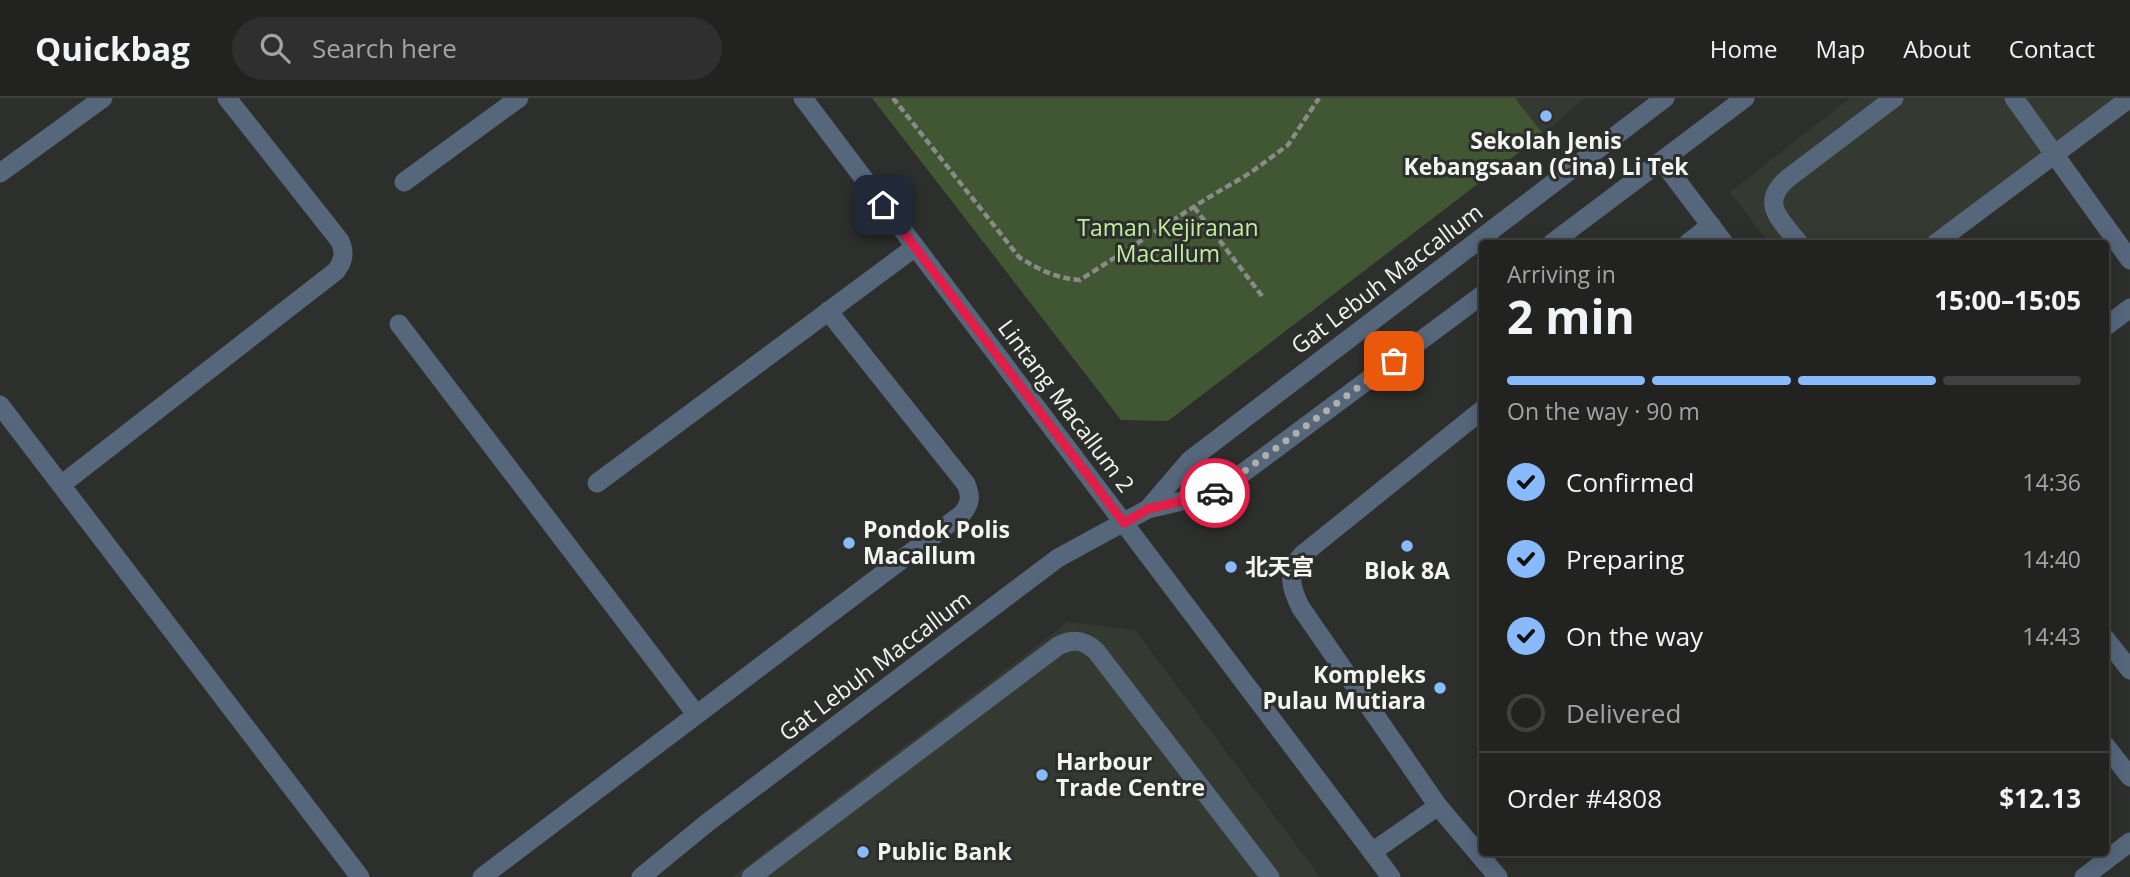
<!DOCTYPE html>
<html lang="en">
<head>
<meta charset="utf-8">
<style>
	:root { --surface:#222321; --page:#2e2f2e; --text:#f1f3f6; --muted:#a2a4a5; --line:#3f403f; --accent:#89bafc }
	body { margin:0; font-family:"Open Sans","Noto Sans SC",sans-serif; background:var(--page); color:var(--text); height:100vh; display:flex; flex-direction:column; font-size:26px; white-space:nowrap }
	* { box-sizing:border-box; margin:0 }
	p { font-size:23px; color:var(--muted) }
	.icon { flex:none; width:38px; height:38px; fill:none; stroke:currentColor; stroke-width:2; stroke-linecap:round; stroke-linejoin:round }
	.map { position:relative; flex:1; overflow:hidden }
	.side { position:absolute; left:1479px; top:142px; width:630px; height:616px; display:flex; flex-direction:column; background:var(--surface); border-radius:7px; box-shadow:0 4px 18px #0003,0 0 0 2px var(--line) }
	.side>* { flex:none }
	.pin { position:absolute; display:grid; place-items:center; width:60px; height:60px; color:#fff; margin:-30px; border-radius:14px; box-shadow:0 4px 10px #0006 }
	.courier { position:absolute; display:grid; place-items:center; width:70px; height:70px; margin:-35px; border:5px solid #e11d48; border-radius:50%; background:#fff; color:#222; box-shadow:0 2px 9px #0007 }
	.overview em { font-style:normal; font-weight:700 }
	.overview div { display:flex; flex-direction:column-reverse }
	.overview { display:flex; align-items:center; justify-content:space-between; height:119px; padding:0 28px }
	h1 { font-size:46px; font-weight:700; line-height:52px }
	.bar { display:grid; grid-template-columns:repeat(4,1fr); gap:10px 7px; align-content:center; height:84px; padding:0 28px }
	.bar i { height:9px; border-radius:5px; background:var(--line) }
	.bar .on { background:var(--accent) }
	.bar p { grid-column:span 4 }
	.line { display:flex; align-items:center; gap:18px; padding:0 28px; border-top:2px solid var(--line) }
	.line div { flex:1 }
	ol { padding:0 28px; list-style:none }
	li { display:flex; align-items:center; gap:21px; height:77px }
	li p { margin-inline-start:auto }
	li .icon { padding:7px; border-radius:50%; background:var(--accent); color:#111; stroke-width:4 }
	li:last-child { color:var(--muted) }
	li i { width:38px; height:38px; border:4px solid var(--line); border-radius:50% }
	header { display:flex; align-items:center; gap:42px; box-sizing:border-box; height:98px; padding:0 35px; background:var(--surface); border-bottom:2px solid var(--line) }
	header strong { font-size:33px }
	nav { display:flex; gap:38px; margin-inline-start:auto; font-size:24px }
	.search { width:490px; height:63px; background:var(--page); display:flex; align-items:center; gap:18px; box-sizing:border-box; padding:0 24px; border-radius:38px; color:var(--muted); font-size:26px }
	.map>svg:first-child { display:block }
	.built { fill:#343931 }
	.green { fill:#415633 }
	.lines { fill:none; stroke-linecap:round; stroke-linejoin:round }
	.path { stroke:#8a8b89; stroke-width:4.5; stroke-dasharray:7 3.5; stroke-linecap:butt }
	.service { stroke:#56667b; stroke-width:19 }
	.minor { stroke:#56667b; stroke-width:19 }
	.done { stroke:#aeb0ad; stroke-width:7; stroke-dasharray:0 12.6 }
	.route { stroke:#e11d48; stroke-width:9 }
	.poi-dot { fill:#89bafc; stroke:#2d2f2c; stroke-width:2.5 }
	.labels { text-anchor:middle; stroke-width:6; stroke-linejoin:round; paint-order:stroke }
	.poi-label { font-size:23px; font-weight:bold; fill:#f4f5f3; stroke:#2d2f2c; text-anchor:start }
	.park-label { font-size:23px; fill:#beef9f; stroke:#2d2f2c }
	.street-label { font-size:23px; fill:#f4f5f3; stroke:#2d2f2c }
</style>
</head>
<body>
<header>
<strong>Quickbag</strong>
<div class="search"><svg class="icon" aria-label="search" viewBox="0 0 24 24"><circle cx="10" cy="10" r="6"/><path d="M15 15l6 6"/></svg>Search here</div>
<nav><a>Home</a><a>Map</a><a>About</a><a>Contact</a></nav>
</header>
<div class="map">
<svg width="2130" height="779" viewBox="0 0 2130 779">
	<rect width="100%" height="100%" fill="#2d2f2c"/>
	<!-- built -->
	<g class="built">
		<path d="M 1515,0 L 1585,0 L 1543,36 Z"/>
		<path d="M 1850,0 L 2130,0 L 2130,9 L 1952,145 L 1769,145 L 1730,94 Z"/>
		<path d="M 1068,524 L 1135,532 L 1320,779 L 732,779 Z"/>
	</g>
	<!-- green -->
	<path class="green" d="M 872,0 L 1515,0 L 1543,36 L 1168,323 L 1121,322 Z"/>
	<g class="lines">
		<!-- path -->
		<g class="path">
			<path d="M 893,0 L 1019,159 C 1039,172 1056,180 1080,182 L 1206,101 L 1250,75 L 1288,47 L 1319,0"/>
			<path d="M 1194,109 L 1262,198"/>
		</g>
		<!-- service -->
		<g class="service">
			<path d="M 2014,0 L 2130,162"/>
			<path d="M 1662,63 L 1724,145"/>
			<path d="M 0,75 L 103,0"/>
			<path d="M 404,84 L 519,0"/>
			<path d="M 1688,145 L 1711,127"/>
			<path d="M 1799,145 C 1781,122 1759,106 1787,81 L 1894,0"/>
			<path d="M 1936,145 L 2130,0"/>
			<path d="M 399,226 L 696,616"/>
			<path d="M 2105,229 L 2130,210"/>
			<path d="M 0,307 L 360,779"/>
			<path d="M 1482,312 L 1302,457 C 1286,474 1291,491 1301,510 L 1438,708 L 1498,779"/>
			<path d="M 597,385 L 915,149"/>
			<path d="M 61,387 L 336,173 C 344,162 345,155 340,143 L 227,0"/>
			<path d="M 2105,540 L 2130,572"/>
			<path d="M 2105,647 L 2130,679"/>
			<path d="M 1372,754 L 1438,708"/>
			<path d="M 482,779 L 962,416 C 971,405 971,398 966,386 L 828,213"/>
			<path d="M 751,779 L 1058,548 C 1073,540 1084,542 1096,553 L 1270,779"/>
			<path d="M 2084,779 L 2130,744"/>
		</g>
		<!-- minor -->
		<g class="minor">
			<path d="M 803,0 L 1391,779"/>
			<path d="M 1552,145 L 1745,0"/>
			<path d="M 1148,411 L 1190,362 L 1665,0"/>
			<path d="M 641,779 L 707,725 L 1058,460 L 1148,411 L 1216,395 L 1482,197"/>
		</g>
	</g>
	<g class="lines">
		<!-- done -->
		<path class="done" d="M 1215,395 L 1394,263"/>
		<!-- route -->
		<path class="route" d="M 883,107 L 1124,425 L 1148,411 L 1215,395"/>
	</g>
	<!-- markers -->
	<g class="poi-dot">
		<circle cx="1546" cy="18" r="7"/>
		<circle cx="849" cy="445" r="7"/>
		<circle cx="1407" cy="448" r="7"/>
		<circle cx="1231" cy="469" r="7"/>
		<circle cx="1440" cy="590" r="7"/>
		<circle cx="1042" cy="677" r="7"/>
		<circle cx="863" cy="754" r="7"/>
	</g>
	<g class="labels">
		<!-- poi labels -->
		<g class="poi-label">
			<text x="1546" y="51" text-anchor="middle">Sekolah Jenis<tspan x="1546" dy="26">Kebangsaan (Cina) Li Tek</tspan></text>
			<text x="863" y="440">Pondok Polis<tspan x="863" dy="26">Macallum</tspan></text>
			<text x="1245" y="477">北天宫</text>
			<text x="1407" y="481" text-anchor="middle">Blok 8A</text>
			<text x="1426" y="585" text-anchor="end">Kompleks<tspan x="1426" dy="26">Pulau Mutiara</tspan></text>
			<text x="1056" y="672">Harbour<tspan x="1056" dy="26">Trade Centre</tspan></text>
			<text x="877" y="762">Public Bank</text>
		</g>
		<!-- park labels -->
		<g class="park-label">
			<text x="1168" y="138">Taman Kejiranan<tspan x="1168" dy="26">Macallum</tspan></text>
		</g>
		<!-- street labels -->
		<g class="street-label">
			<text transform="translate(1387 181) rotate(-37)" y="8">Gat Lebuh Maccallum</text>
			<text transform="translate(1066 308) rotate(53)" y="8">Lintang Macallum 2</text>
			<text transform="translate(875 568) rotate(-37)" y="8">Gat Lebuh Maccallum</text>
		</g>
	</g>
</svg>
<div class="pin" style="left:1394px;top:263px;background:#ea580c"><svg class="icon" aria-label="bag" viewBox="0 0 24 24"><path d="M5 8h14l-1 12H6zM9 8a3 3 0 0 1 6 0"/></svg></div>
<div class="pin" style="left:883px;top:107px;background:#1f2937"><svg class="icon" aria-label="home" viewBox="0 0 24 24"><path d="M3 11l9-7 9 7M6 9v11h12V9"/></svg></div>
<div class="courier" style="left:1215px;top:395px"><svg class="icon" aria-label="car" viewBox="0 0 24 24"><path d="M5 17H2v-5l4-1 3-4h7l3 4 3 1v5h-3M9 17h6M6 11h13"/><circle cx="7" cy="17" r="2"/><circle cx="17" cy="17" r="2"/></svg></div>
<section class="side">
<div class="overview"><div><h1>2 min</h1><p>Arriving in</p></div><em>15:00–15:05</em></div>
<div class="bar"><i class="on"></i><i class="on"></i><i class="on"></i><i></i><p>On the way · 90 m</p></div>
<ol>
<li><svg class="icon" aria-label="check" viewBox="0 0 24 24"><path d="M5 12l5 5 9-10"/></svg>Confirmed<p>14:36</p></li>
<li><svg class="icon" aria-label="check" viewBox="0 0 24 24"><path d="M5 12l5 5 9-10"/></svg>Preparing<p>14:40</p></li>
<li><svg class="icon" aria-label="check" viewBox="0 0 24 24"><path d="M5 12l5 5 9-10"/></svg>On the way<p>14:43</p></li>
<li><i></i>Delivered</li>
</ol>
<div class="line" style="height:91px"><div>Order #4808</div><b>$12.13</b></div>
</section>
</div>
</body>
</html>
